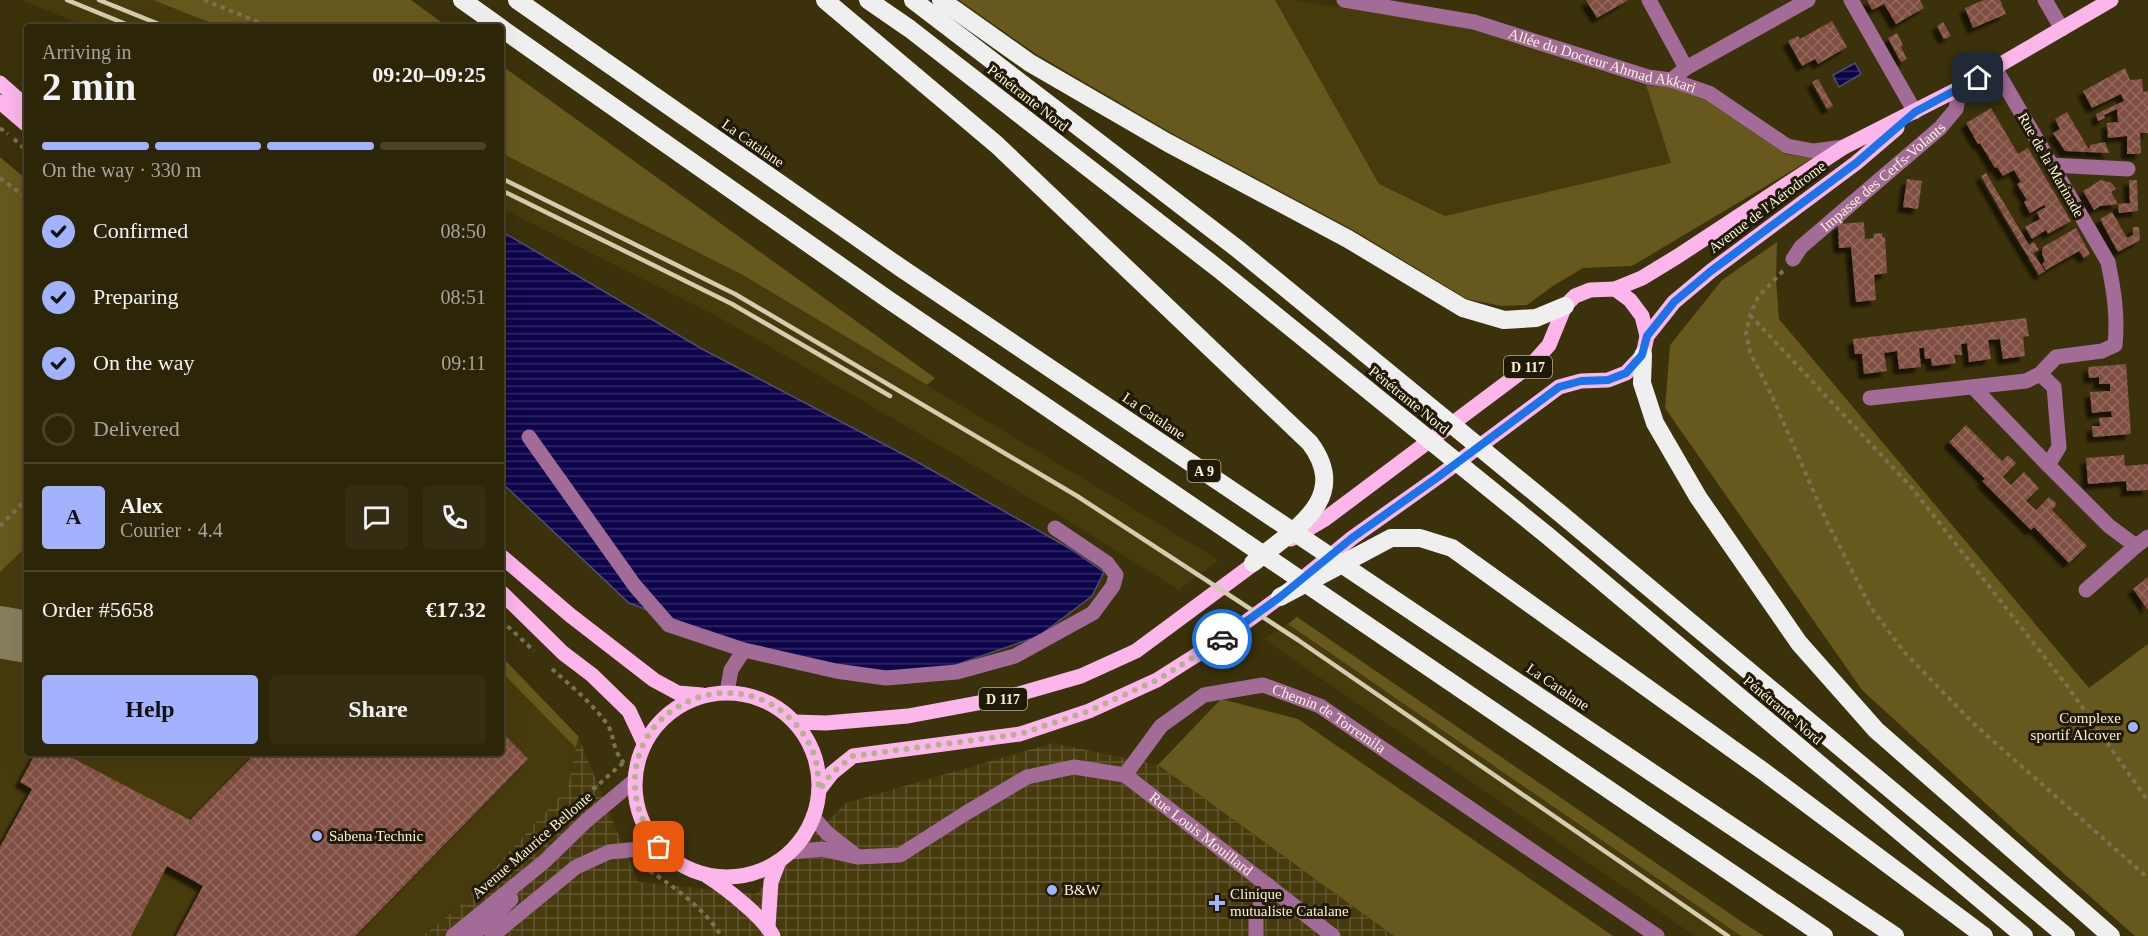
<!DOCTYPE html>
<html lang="en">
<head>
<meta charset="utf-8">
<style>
	:root { --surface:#2c2508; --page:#342d12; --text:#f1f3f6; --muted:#a6a59c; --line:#484229; --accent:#a3b2fd }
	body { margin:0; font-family:"Times New Roman",serif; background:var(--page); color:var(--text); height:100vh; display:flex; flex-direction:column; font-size:22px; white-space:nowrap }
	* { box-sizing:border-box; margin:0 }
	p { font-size:20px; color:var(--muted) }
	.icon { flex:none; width:33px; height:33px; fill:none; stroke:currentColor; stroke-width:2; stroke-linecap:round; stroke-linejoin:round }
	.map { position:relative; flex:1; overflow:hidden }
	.panel { position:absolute; left:24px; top:24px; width:480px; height:732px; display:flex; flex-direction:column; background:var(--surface); border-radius:6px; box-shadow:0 6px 24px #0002,0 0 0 2px var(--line) }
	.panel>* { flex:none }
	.pin { position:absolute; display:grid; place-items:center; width:51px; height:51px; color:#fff; margin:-26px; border-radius:12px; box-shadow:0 3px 9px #0006 }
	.courier { position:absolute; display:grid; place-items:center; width:60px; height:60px; margin:-30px; border:4px solid #1a73e8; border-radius:50%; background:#fff; color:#222; box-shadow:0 2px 8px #0007 }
	.headline em { font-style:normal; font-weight:700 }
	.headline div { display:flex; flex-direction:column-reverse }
	.headline { display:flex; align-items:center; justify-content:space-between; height:102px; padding:0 18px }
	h1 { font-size:39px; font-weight:700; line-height:45px }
	.bar { display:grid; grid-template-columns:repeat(4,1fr); gap:9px 6px; align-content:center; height:72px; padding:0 18px }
	.bar i { height:8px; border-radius:4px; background:var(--line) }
	.bar .on { background:var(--accent) }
	.bar p { grid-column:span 4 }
	.line { display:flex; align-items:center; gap:15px; padding:0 18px; border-top:2px solid var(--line) }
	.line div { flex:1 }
	.round { display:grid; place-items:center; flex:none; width:63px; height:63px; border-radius:6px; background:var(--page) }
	ol { padding:0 18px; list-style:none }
	li { display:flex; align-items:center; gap:18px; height:66px }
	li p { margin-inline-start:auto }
	li .icon { padding:6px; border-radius:50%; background:var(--accent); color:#111; stroke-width:4 }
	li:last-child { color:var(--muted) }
	li i { width:33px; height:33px; border:3px solid var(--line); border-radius:50% }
	.primary-button { display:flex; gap:12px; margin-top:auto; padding:12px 18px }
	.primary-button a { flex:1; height:69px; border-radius:6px; background:var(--accent); color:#111; font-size:24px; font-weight:700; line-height:69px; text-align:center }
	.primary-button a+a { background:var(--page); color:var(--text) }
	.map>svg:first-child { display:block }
	.built { fill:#473b0d }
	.industrial { fill:url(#industrial-grid) }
	.green { fill:#67581d }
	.water { fill:url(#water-rules); stroke:#544c76; stroke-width:1.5 }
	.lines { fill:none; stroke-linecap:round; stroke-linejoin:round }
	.taxiway { stroke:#887e5c; stroke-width:52 }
	.building { fill:url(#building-cross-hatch); filter:url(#shadow) }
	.path { stroke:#7b724f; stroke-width:4; stroke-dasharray:4.5 4.5; stroke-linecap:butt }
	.minor { stroke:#a36b98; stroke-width:15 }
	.major { stroke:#fcb6ec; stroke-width:15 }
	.highway { stroke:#efefef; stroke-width:18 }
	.rail { stroke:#d4ccaf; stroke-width:4.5 }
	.done { stroke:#b8b091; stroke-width:6; stroke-dasharray:0 10.8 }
	.route { stroke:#1a73e8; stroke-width:8 }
	.poi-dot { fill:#a3b2fd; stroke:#1f1905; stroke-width:2 }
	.labels { text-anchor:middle; stroke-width:6; stroke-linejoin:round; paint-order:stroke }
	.shield { fill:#1f1905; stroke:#b9b299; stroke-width:1.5 }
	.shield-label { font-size:14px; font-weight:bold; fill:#fbf4d9 }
	.street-label { font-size:15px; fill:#fbf4d9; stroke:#1f1905 }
	.poi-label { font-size:15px; fill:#fbf4d9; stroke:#1f1905; text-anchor:start }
</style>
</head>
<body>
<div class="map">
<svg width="2148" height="936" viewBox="0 0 2148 936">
	<defs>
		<pattern id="industrial-grid" width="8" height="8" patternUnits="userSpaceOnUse" patternTransform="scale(1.5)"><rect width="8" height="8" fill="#473b0d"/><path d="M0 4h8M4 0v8" fill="none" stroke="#625830"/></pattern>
		<pattern id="water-rules" width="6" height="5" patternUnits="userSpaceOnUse" patternTransform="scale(1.5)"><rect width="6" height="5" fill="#0d044b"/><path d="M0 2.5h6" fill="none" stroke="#312964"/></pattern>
		<pattern id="building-cross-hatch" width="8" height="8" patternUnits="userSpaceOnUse" patternTransform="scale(1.5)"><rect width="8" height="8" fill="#814f43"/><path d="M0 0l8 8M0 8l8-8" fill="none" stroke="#94695e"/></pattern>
		<filter id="shadow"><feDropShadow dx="-5.5" dy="5.5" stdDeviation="1.5" flood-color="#0009"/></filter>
	</defs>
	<rect width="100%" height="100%" fill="#3b310a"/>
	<!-- built -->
	<g class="built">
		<path d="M 21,0 L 153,0 L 221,27 L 88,27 Z"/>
		<path d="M 1275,0 L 1296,0 L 1473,29 L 1646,85 L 1671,163 L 1445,216 L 1379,184 Z"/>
		<path d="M 501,153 L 741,274 L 1219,560 L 1179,590 L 1064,518 L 722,319 L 501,208 Z"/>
		<path d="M 0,162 L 27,187 L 27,753 L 501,753 L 501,656 L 578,736 L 568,787 L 462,904 L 423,936 L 0,936 Z"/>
		<path d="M 1288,624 L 1741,936 L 1695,936 L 1264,639 Z"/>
	</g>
	<!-- industrial -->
	<path class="industrial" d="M 578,736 L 638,882 L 755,894 L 846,803 L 1053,743 L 1158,765 L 1394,936 L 423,936 L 462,904 L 568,787 Z"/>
	<!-- green -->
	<g class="green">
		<path d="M 153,0 L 411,0 L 448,27 L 221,27 Z"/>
		<path d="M 959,0 L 1275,0 L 1379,184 L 1445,216 L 1671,163 L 1646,85 L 1669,87 L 1706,100 L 1785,154 L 1813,158 L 1632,266 L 1583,268 L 1553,286 L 1527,305 L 1501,306 L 1467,299 L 1353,230 L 1173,134 L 1036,54 Z"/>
		<path d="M 501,65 L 935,378 L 927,385 L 741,274 L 501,153 Z"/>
		<path d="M 0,157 L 27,180 L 27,546 L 0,572 Z"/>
		<path d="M 1777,242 L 1776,279 L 1779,319 L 2089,688 L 2148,644 L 2148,936 L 2135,936 L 2020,835 L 1862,690 L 1665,408 L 1670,345 L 1722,280 Z"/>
		<path d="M 1297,617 L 1742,922 L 1764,936 L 1741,936 L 1288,624 Z"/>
		<path d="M 501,656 L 578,736 L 576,748 L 501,671 Z"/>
		<path d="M 1221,699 L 1298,719 L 1613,936 L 1394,936 L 1158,765 Z"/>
	</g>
	<!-- water -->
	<g class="water">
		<path d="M 1855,63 L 1861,74 L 1839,87 L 1833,75 Z"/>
		<path d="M 501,231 L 704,350 L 912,459 L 1069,548 L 1104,572 L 1092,596 L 1039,636 L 915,679 L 785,660 L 629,603 L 501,482 Z"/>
	</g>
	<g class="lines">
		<!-- taxiway -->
		<path class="taxiway" d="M 0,632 L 27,637"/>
	</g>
	<!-- building -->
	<g class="building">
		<path d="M 1586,0 L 1628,0 L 1597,18 Z"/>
		<path d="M 1867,0 L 1920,0 L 1924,8 L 1896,24 L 1884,4 L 1872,10 Z"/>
		<path d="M 1984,0 L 2000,0 L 2006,14 L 1973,28 L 1965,8 Z"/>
		<path d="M 1832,21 L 1847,47 L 1818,64 L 1815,59 L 1802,66 L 1788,41 L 1798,36 L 1800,39 Z"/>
		<path d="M 1943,22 L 1951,36 L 1944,39 L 1937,26 Z"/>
		<path d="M 1897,33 L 1903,45 L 1901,47 L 1907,59 L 1901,62 L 1888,38 Z"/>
		<path d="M 2125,68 L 2130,80 L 2142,79 L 2143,92 L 2148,91 L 2148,133 L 2140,133 L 2141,153 L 2136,154 L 2127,154 L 2127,136 L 2108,138 L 2107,123 L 2118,122 L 2117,109 L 2104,115 L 2105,118 L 2098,121 L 2096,114 L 2124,101 L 2121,94 L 2092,108 L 2083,91 Z"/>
		<path d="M 1818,79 L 1833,106 L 1827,109 L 1812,82 Z"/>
		<path d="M 1991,108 L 2018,154 L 2028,148 L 2071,221 L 2048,234 L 2046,230 L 2032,239 L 2025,227 L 2040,219 L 2037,212 L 2046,207 L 2044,205 L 2030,213 L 2024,202 L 2027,200 L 2017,184 L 2021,182 L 2014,170 L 2003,176 L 1997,167 L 1995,168 L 1980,143 L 1978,144 L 1966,123 Z"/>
		<path d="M 2067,112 L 2088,148 L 2090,148 L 2090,145 L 2105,142 L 2109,153 L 2065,151 L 2053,133 L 2060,129 L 2055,119 Z"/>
		<path d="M 1986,173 L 2029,245 L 2034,242 L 2039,250 L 2033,253 L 2045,271 L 2039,275 L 2006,220 L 1981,176 Z"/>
		<path d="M 1907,179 L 1922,181 L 1918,209 L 1903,207 Z"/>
		<path d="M 2101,180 L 2112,183 L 2116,189 L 2111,192 L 2118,204 L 2100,206 L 2094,210 L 2083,191 Z"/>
		<path d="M 2129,180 L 2137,180 L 2138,211 L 2119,213 L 2118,204 L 2130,203 Z"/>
		<path d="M 2112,212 L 2127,238 L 2133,235 L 2133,227 L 2139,227 L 2140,240 L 2118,252 L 2100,219 Z"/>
		<path d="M 1864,222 L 1865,239 L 1874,238 L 1873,234 L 1882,233 L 1883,238 L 1885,237 L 1887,273 L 1874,275 L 1876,300 L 1856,302 L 1851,247 L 1839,248 L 1838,224 Z"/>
		<path d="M 2076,228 L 2090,254 L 2084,258 L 2079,251 L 2046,270 L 2042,264 L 2045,261 L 2042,254 L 2043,247 Z"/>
		<path d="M 2026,318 L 2029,336 L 2023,337 L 2025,356 L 2003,359 L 2000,339 L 1988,340 L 1991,359 L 1969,362 L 1967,343 L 1961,344 L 1962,355 L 1954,355 L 1956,363 L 1932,366 L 1931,358 L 1925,359 L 1924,348 L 1919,348 L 1921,367 L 1899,369 L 1897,351 L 1884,353 L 1887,371 L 1864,374 L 1862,354 L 1855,354 L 1853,339 Z"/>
		<path d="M 2126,364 L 2131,434 L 2093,437 L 2092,426 L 2100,426 L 2099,418 L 2112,417 L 2111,411 L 2092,413 L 2090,392 L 2110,391 L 2110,384 L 2099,384 L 2099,377 L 2089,378 L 2088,367 Z"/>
		<path d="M 1966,425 L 2002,461 L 2008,455 L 2016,463 L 2003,477 L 2011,485 L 2024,472 L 2039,488 L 2026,501 L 2036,510 L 2049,497 L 2057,504 L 2052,510 L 2087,546 L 2069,563 L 2034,527 L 2031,530 L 1982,481 L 1985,479 L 1949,442 Z"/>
		<path d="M 2124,455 L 2125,466 L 2148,464 L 2148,490 L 2127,491 L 2126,481 L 2088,484 L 2086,458 Z"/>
		<path d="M 2148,577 L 2148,610 L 2133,589 Z"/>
		<path d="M 501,731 L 528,759 L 355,936 L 176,936 L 203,886 L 167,866 L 131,936 L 0,936 L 0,847 L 32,789 L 20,782 L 36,753 L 48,753 L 59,759 L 63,753 L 190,820 L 256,753 L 501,753 Z"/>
	</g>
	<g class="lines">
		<!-- path -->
		<g class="path">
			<path d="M 204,0 L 270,27"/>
			<path d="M 0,128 L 8,134"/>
			<path d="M 14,139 L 27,151"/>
			<path d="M 0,178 L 27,198"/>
			<path d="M 1783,271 L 1758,297 L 1750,315 L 1746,334 L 1750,352 L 1771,394 L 1826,520 L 1870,606 L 1904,652 L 1974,724 L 2148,878"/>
			<path d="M 1750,315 L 1912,488 L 2068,687 L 2148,801"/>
			<path d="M 0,526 L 27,499"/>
			<path d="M 501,620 L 534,651"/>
			<path d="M 552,669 C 571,686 592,703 607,724 C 615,735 611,748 624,763"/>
			<path d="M 577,808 L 575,805 L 623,763"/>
			<path d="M 642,866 C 668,882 706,909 721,936"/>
		</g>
		<!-- minor -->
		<g class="minor">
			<path id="s1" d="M 1344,0 L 1474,22 L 1648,77 L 1671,80 L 1709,93 L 1787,146 L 1814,151 L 1844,147"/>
			<path d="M 1649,0 L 1686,68"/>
			<path d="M 1851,0 L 1915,112"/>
			<path d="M 2045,0 L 2062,29"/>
			<path d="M 1671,80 L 1686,68 L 1808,0"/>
			<path d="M 2051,165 L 2128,169"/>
			<path id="s2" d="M 1793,259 L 1801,247 L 1940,128 L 1956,109 L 1960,88"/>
			<path d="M 2040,374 L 2054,387 L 2059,447 L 2048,465 L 2109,526 L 2136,546 L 2148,537"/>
			<path d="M 1973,387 L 2048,465"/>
			<path d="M 1870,398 L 2026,381 L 2040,374 L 2056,357 L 2102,351 L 2115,345 C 2118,316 2114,291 2108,262 L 1995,68"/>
			<path d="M 529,437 L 635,586 L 669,625 L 744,650 L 731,670 L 727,692"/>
			<path d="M 2086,590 L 2136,546"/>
			<path d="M 744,650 L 836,671 L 886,678 L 957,672 L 1015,656 L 1093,613 L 1113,586 L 1116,575 L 1107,563 L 1055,528"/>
			<path id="s3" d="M 1125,775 L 1161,726 L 1204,695 L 1263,685 L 1320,706 L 1657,936"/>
			<path d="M 813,817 L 827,833 L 855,855"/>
			<path id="s4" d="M 790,852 L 822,849 L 857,857 L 900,855 L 966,813 L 1027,777 L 1074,767 L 1125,775 L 1333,936"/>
			<path d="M 453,936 L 545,861 L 586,821 L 635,780"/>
			<path d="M 471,936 L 492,919 L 511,899"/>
			<path d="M 492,936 L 576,867 L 609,852 L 659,847"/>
			<path d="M 1256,936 L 1256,916 L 1268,885"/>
		</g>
		<!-- major -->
		<g class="major">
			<path d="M 0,83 L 27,107"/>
			<path d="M 0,102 L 27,125"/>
			<path d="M 1615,289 L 1642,278 L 1678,256 L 1844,147 L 1960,88 L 2111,0"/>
			<path d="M 1647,336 L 1674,302 L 1711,271 L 1856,163 L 1897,128"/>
			<path d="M 501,556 L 570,615 L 654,680 L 678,693 L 702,695"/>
			<path d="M 501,592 L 563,653 L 592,675 L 629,711 L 644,743"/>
			<circle cx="727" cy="785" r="92"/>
			<path d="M 795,722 L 826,723 L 908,716 L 1005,698 L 1081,676 L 1136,651 L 1263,557"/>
			<path d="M 819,790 L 832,773 L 853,756 L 1020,734 L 1089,711 L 1157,680 L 1228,635 L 1280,597 L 1352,538 L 1438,477 L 1559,387 L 1581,381 L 1608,380 L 1626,373 L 1643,355 L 1647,336 L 1642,316 L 1630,300 L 1615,289 L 1590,290 L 1575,296 L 1565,306 L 1549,345 L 1533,363 L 1325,519 L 1291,539"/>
			<path d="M 707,876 C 726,888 763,917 773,936"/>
			<path d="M 768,927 L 771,882 L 779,861"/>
		</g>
		<!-- highway -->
		<g class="highway">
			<path d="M 462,0 L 500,27"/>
			<path d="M 517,0 L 901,268 L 1895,936"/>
			<path d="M 825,0 L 997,145 L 1310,443 C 1352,500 1292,530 1253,563"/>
			<path d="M 868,0 L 910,29 L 1221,271 L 1548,536 L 2024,936"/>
			<path d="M 913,0 L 1239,250 L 1561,514 L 2066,936"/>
			<path d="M 941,0 L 1030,63 L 1168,143 L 1348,239 L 1463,308 L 1504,320 L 1536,318 L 1565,306"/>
			<path d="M 501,28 L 886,298 L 1824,936"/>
			<path d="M 1643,355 L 1642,383 L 1655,423 L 1698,497 L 1799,643 L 1876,730 L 2111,936"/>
			<path d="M 1280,597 L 1391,538 L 1420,538 L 1452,548 L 1763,771 L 1984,936"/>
		</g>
		<!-- rail -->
		<g class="rail">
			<path d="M 67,0 L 133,27"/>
			<path d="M 99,0 L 166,27"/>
			<path d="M 501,178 L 735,294 L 1077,496 L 1298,640 L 1728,936"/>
			<path d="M 501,190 L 732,304 L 890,396"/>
		</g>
	</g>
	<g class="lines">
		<!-- done -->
		<path class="done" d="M 659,847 C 644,826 634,805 635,779 C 637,705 728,667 784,713 C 800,726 814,746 817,767 C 818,774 818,782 819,790 L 832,773 L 853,756 L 1020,734 L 1089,711 L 1157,680 L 1222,639"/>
		<!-- route -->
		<path class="route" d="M 1222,639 L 1280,597 L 1352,538 L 1438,477 L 1559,387 L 1581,381 L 1608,380 L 1626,373 L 1642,355 L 1647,336 L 1674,302 L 1711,271 L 1856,163 L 1915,112 L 1978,78"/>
	</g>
	<!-- markers -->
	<g class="poi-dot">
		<circle cx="2133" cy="727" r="6"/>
		<circle cx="317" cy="836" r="6"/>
		<circle cx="1052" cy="890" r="6"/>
		<path d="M1214 894h6v6h6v6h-6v6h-6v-6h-6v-6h6z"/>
	</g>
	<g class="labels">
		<!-- shield labels -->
		<g class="shield">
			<rect x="1504" y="356" width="48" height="22" rx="4.5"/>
			<rect x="1187.5" y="460" width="33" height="22" rx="4.5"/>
			<rect x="979" y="688" width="48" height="22" rx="4.5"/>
		</g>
		<g class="shield-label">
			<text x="1528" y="372">D 117</text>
			<text x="1204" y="476">A 9</text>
			<text x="1003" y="704">D 117</text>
		</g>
		<!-- street labels -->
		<g class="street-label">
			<text dy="5" stroke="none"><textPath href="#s1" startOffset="266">Allée du Docteur Ahmad Akkari</textPath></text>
			<text transform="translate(1028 98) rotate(38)" y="5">Pénétrante Nord</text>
			<text transform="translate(753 143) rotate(35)" y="5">La Catalane</text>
			<text transform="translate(2051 165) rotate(60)" y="5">Rue de la Marinade</text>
			<text dy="5" stroke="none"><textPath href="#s2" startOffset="122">Impasse des Cerfs-Volants</textPath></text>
			<text transform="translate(1767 207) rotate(-37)" y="5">Avenue de l'Aérodrome</text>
			<text transform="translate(1409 400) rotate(39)" y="5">Pénétrante Nord</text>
			<text transform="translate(1154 416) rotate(34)" y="5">La Catalane</text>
			<text transform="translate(1558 687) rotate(34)" y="5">La Catalane</text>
			<text transform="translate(1783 710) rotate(40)" y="5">Pénétrante Nord</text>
			<text dy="5" stroke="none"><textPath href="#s3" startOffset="248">Chemin de Torremila</textPath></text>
			<text dy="5" stroke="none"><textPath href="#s4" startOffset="456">Rue Louis Mouillard</textPath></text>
			<text transform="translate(532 845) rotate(-41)" y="5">Avenue Maurice Bellonte</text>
		</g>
		<!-- poi labels -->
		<g class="poi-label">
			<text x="2121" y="723" text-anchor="end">Complexe<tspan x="2121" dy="17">sportif Alcover</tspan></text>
			<text x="329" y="841">Sabena Technic</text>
			<text x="1064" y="895">B&amp;W</text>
			<text x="1230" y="899">Clinique<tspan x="1230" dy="17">mutualiste Catalane</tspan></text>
		</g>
	</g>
</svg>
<div class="pin" style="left:659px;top:847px;background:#ea580c"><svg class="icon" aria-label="bag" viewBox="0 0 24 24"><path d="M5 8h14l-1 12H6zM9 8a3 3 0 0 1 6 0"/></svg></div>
<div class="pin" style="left:1978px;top:78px;background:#1f2937"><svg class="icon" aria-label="home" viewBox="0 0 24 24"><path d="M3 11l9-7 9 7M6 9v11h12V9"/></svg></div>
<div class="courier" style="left:1222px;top:639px"><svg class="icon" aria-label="car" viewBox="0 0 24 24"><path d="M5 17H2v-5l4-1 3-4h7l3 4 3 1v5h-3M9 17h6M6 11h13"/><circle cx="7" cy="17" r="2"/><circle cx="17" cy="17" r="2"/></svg></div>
<section class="panel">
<div class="headline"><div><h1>2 min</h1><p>Arriving in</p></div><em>09:20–09:25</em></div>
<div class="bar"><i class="on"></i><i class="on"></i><i class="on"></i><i></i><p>On the way · 330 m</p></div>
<ol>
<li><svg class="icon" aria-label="check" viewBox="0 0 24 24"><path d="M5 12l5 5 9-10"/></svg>Confirmed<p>08:50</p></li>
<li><svg class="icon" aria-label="check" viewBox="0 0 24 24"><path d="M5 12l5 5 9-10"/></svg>Preparing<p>08:51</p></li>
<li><svg class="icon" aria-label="check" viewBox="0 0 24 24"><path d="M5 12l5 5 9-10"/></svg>On the way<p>09:11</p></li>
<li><i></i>Delivered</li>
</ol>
<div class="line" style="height:108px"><b class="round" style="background:var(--accent);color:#111">A</b><div><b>Alex</b><p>Courier · 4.4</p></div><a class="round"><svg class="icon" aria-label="chat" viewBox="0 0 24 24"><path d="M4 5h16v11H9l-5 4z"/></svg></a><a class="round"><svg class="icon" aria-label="phone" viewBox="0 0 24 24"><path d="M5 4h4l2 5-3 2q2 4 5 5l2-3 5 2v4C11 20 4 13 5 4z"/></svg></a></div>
<div class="line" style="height:78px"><div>Order #5658</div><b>€17.32</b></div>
<div class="primary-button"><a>Help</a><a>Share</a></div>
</section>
</div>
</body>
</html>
